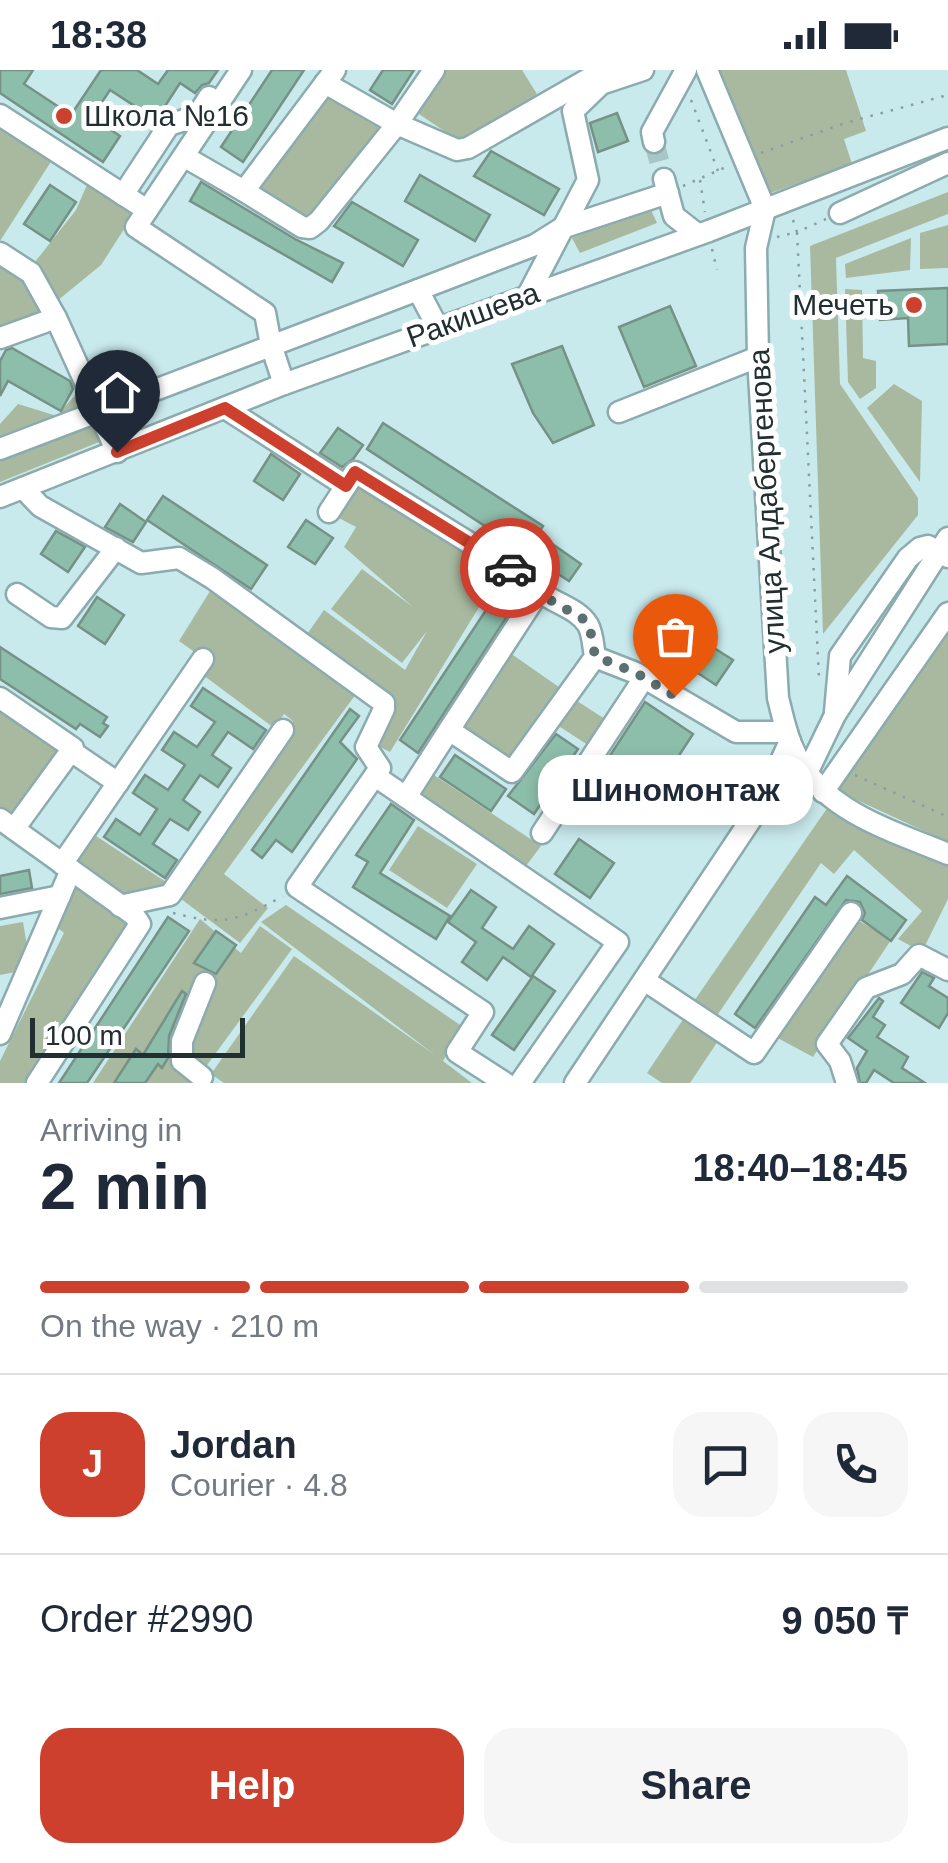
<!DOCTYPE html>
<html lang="en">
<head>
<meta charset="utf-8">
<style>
	:root { --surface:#fff; --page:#f6f6f7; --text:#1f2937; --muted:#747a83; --line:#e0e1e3; --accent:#cd402d }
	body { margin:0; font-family:Arial,sans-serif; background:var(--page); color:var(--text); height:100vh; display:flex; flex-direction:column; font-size:38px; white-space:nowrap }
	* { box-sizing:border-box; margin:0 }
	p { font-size:32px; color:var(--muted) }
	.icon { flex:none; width:55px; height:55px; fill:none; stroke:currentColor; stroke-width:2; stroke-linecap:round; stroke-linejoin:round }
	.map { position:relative; height:1013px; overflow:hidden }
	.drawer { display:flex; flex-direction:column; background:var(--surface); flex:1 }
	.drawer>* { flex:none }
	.scale { position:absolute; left:30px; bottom:25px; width:215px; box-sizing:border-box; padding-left:10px; border:5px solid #222f30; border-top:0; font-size:28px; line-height:35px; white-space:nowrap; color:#222f30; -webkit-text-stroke:8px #fff; paint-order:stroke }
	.pin { position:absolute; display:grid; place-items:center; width:85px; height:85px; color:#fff; margin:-102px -42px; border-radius:50% 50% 50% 0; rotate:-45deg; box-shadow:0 0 10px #0007 }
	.pin .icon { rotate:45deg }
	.courier { position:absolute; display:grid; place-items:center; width:100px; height:100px; margin:-50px; border:8px solid #cd402d; border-radius:50%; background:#fff; color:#222; box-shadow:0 2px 12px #0007 }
	.bubble { position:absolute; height:70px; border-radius:30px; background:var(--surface); box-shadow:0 5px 15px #0003; font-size:32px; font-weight:700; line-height:70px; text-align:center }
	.summary em { font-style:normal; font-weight:700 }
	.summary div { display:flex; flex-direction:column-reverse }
	.summary { display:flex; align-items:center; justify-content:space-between; height:170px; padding:0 40px }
	h1 { font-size:65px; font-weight:700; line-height:75px }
	.bar { display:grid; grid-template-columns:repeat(4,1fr); gap:15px 10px; align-content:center; height:120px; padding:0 40px }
	.bar i { height:12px; border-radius:8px; background:var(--line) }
	.bar .active { background:var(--accent) }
	.bar p { grid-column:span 4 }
	.line { display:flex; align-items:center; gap:25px; padding:0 40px; border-top:2px solid var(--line) }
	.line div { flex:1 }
	.round { display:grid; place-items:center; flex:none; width:105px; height:105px; border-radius:30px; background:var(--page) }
	.action { display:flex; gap:20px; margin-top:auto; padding:20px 40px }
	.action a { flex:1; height:115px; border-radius:30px; background:var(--accent); color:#fff; font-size:40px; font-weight:700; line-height:115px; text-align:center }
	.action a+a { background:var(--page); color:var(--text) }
	.status { display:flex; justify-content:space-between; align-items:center; height:70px; padding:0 50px; background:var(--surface); direction:ltr }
	.status svg { height:28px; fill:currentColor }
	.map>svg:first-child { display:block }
	.green { fill:#a9b9a0 }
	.building { fill:#8dbeab; stroke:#769186; stroke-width:2.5 }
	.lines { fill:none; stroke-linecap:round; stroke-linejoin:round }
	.minor-tunnel { stroke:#a8c5c7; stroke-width:20; stroke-dasharray:20 10; stroke-linecap:butt }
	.minor-casing { stroke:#8cabae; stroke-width:25 }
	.path { stroke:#869fa2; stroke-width:2.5; stroke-dasharray:2.5 8; stroke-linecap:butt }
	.minor { stroke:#fff; stroke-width:20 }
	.done { stroke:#5c7072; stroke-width:10; stroke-dasharray:0 18 }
	.route { stroke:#cd402d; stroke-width:12 }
	.poi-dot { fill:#cd402d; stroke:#fff; stroke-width:4 }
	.labels { text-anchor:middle; stroke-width:10; stroke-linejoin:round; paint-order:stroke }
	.poi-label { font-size:30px; fill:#222f30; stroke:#fff; text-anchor:start }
	.street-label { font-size:30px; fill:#222f30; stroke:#fff }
</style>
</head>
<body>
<div class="status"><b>18:38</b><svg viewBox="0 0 49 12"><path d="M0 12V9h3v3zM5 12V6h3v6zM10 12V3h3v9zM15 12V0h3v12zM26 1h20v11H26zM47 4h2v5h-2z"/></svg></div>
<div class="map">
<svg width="948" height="1013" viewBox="0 0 948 1013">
	<rect width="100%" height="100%" fill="#c9eaed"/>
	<!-- green -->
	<g class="green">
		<path d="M 442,0 L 522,0 L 537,24 L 462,73 L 413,40 Z"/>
		<path d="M 715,0 L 846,0 L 866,61 L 844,69 L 852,94 L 762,126 Z"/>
		<path d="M 328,23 L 394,61 L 323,160 L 251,122 Z"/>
		<path d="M 0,52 L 54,87 L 0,171 Z"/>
		<path d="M 90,108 L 137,139 L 101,195 L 57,231 L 31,197 L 76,140 Z"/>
		<path d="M 948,122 L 948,144 L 836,188 L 840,314 L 918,428 L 918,445 L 823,564 L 810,176 Z"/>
		<path d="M 650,138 L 657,153 L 580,183 L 572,168 Z"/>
		<path d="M 948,155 L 948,198 L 920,199 L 920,163 Z"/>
		<path d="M 911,168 L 910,200 L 846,208 L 845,194 Z"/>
		<path d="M 0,191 L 24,206 L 46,239 L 0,257 Z"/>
		<path d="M 845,219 L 862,220 L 863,288 L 876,291 L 876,318 L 860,329 L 848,312 Z"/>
		<path d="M 894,314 L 922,331 L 920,412 L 867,338 Z"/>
		<path d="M 82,317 L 104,370 L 0,412 L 0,354 L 18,334 L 57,346 Z"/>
		<path d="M 364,407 L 500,503 L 390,682 L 378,676 L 391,633 L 305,567 L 324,540 L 405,600 L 427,561 L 402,593 L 331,539 L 362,499 L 413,537 L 344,477 L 356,457 L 335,446 Z"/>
		<path d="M 215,513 L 356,624 L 224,804 L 268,838 L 240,873 L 177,826 L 293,651 L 284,644 L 274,658 L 203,605 L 210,593 L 179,571 Z"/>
		<path d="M 948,564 L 948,772 L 835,720 Z"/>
		<path d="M 506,580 L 566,622 L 510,698 L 455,660 Z"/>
		<path d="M 574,629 L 608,651 L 591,677 L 557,655 Z"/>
		<path d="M 0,633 L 67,679 L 14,753 L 0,742 Z"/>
		<path d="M 434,705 L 541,776 L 523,800 L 415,728 Z"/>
		<path d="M 830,734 L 948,791 L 948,829 L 922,882 L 898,869 L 922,841 L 854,780 L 834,804 L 821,793 L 714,950 L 692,934 Z"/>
		<path d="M 418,756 L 477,794 L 447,838 L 389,800 Z"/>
		<path d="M 93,764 L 169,814 L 165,821 L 121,830 L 69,792 Z"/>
		<path d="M 74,811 L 137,854 L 33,1013 L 0,1013 L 0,991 L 64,863 L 53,854 Z"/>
		<path d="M 286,835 L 463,957 L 443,991 L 472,1013 L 224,1013 L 211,1004 L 294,886 L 435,985 L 261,852 Z"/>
		<path d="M 200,849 L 241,883 L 260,856 L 292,879 L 194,1013 L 93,1013 Z"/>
		<path d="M 856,849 L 891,870 L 813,987 L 774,966 Z"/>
		<path d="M 23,852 L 31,899 L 0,905 L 0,856 Z"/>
		<path d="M 686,945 L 720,968 L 690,1013 L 662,1013 L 647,1003 Z"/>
	</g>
	<!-- building -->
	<g class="building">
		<path d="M 0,0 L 33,0 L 24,14 L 71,45 L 101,0 L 137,0 L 158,14 L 168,0 L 218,0 L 209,13 L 202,15 L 195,23 L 180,13 L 156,50 L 110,20 L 92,47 L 120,66 L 103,92 L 0,23 Z"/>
		<path d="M 272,0 L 304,0 L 243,92 L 221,77 Z"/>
		<path d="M 383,0 L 414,0 L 392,34 L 370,20 Z"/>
		<path d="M 617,43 L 628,71 L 598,82 L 590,53 Z"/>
		<path d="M 491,81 L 559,119 L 544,145 L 474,106 Z"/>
		<path d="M 420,105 L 490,145 L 475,171 L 405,131 Z"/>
		<path d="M 201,112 L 295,169 L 343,193 L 332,212 L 190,131 Z"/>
		<path d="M 50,115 L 76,132 L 50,171 L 24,154 Z"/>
		<path d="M 352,132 L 418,170 L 403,196 L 334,156 Z"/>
		<path d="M 948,218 L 948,274 L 909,276 L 908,248 L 880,250 L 878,221 Z"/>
		<path d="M 670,236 L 696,296 L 644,317 L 619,257 Z"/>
		<path d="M 562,276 L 594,355 L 553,373 L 533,343 L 512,294 Z"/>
		<path d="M 12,278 L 70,311 L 73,319 L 61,341 L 8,311 L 0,326 L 0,291 L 6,280 Z"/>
		<path d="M 383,353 L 543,456 L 538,464 L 581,494 L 569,511 L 367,379 Z"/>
		<path d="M 338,358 L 363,375 L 353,389 L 342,397 L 320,383 Z"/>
		<path d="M 271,384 L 300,404 L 283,430 L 254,411 Z"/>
		<path d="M 163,426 L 267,495 L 251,519 L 147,450 Z"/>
		<path d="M 120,434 L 146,452 L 133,472 L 105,457 Z"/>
		<path d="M 306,450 L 333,468 L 315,494 L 288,477 Z"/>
		<path d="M 56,461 L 85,477 L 68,502 L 41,484 Z"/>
		<path d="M 504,513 L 521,525 L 418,683 L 400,670 Z"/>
		<path d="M 97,527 L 124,545 L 105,574 L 78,556 Z"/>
		<path d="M 679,568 L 708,588 L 714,578 L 733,590 L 716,615 L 669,584 Z"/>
		<path d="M 0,577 L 107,647 L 103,653 L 108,656 L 100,667 L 80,654 L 76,659 L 0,609 Z"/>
		<path d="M 203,618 L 266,660 L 253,679 L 228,662 L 212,685 L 231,698 L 218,717 L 200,705 L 183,730 L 200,742 L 188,760 L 170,749 L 153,774 L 177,790 L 165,808 L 104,767 L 116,749 L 140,765 L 157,739 L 133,723 L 145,705 L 168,720 L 185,695 L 162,680 L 174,662 L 197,677 L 215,652 L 191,636 Z"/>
		<path d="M 645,632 L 693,664 L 642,742 L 594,710 Z"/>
		<path d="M 350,639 L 359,646 L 340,672 L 357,689 L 292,782 L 276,770 L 262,788 L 252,780 Z"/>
		<path d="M 556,664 L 578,679 L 534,744 L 508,726 Z"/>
		<path d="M 455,685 L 506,719 L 491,741 L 440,707 Z"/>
		<path d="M 391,734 L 414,750 L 380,803 L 450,846 L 436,869 L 353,817 L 368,792 L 356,785 Z"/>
		<path d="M 579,769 L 614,793 L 590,828 L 555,804 Z"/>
		<path d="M 29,800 L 32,818 L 0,824 L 0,806 Z"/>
		<path d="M 847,806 L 906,850 L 891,871 L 862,850 L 865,843 L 860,832 L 846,830 L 755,958 L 735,944 L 815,827 L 826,835 Z"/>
		<path d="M 471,820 L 496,837 L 482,858 L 513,879 L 529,856 L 554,874 L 531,907 L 503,887 L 487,910 L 462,892 L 476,872 L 448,852 Z"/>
		<path d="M 168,847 L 189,861 L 87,1013 L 59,1013 Z"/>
		<path d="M 216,861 L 236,875 L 216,904 L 194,893 Z"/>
		<path d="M 922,902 L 934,908 L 929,916 L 948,928 L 948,943 L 939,958 L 901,933 Z"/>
		<path d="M 533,906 L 555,921 L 514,980 L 492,965 Z"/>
		<path d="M 182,921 L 186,924 L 169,966 L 168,988 L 162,998 L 158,994 L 145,1013 L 114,1013 L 136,979 L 143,985 Z"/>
		<path d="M 879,928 L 883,931 L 873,947 L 885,955 L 877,967 L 908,987 L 902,998 L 925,1013 L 894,1013 L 874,1000 L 866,1013 L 860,1013 L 857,998 L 867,981 L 848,968 Z"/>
	</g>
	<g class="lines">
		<!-- minor-tunnel -->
		<path class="minor-tunnel" d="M 654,72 L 664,109"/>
		<defs>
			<g id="minor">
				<path d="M 241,0 L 136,157 L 265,243 L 271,275 L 284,314"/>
				<path d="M 707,0 L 765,139 L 756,178 L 758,287 L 778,628 C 782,643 785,659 791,674 C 817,740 888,759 948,784"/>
				<path d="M 325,13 L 397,54 L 434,0"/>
				<path d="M 0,45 L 147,140"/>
				<path d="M 654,72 L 652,62 L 686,0"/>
				<path d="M 185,87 L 244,121 L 335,0"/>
				<path d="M 664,109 L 674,146 L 697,164"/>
				<path d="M 244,121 L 302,157 L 310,158 L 319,151 L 397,54 L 457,80 L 468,78 L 604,0"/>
				<path d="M 123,125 L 169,55 L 197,46 L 209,27"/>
				<path d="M 840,143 L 948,93"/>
				<path d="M 0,183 L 31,203 L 56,248"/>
				<path d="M 528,225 L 588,110 L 573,41 L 601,14 L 643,0"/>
				<path d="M 438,258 L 418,220 L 535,175 L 562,158 L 668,123"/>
				<path d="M 0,268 L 56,248 L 117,382"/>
				<path d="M 225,338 L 346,416"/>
				<path d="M 619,342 L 758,287"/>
				<path d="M 0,379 L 418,220"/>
				<path d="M 23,418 L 40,436 L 141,493 L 179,488 L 212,508 L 384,633 L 384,639 L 366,677 L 380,698 L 297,817 L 483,942 L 457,982 L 505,1013"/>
				<path d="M 0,427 L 284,314 L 709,161 L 948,68"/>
				<path d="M 329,442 L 355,402 L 531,511 C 544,533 575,534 588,555 C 593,564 593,576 595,587 L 512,702 L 449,660 L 538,523"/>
				<path d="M 17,524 L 51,547 L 62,548 L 116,478"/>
				<path d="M 595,587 L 636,603 L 736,662 L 787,662"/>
				<path d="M 0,628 L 73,678 L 14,759"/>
				<path d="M 835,642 L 840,586 L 908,488 L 920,478 L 928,476 L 948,487"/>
				<path d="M 71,681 L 118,713"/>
				<path d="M 807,703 L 835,645 L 948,468"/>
				<path d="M 375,706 L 618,872 L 520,1013"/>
				<path d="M 823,722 L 948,543"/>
				<path d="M 406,727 L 449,660"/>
				<path d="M 0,749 L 134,845 L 140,854 L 37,1013"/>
				<path d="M 542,763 L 644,608"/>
				<path d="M 62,794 L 203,589"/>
				<path d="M 120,836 L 170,825 L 283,660"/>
				<path d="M 0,838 L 60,826"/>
				<path d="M 644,910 L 754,983 L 851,843"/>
				<path d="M 0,964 L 71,800"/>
				<path d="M 202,1007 L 182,991 L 182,971 L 205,913"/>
				<path d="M 575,1013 L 762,733 L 790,671"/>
				<path d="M 847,1013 L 840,991 L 827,974 L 866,918 L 902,904 L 919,885 L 948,900"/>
			</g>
		</defs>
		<!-- minor casing -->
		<use href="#minor" class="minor-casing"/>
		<!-- path -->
		<g class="path">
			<path d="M 691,30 L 718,101"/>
			<path d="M 761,83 L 845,53 L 948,25"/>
			<path d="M 700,110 L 705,142"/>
			<path d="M 683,116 L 726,97"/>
			<path d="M 793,150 L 797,162 L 826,149"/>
			<path d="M 777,167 L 797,162 L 819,608"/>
			<path d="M 712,179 L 717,200"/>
			<path d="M 855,705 L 948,747"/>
			<path d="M 173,843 C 223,856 238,851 283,826"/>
		</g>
		<!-- minor -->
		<use href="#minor" class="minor"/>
	</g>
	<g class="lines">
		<!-- done -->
		<path class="done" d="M 510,498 L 531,511 L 538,523 L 585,550 L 590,559 L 595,586 L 636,603 L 675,626"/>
		<!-- route -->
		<path class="route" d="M 117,382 L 225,338 L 346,416 L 355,402 L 510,498"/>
	</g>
	<!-- markers -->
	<g class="poi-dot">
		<circle cx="64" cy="46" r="10"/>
		<circle cx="914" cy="235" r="10"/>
	</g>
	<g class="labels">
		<!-- poi labels -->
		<g class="poi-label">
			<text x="84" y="56">Школа №16</text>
			<text x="894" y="245" text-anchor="end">Мечеть</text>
		</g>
		<!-- street labels -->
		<g class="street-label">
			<text transform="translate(473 245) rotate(-20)" y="10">Ракишева</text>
			<text transform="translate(767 431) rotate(-93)" y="10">улица Алдабергенова</text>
		</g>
	</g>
</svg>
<div class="scale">100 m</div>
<div class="pin" style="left:675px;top:626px;background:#ea580c"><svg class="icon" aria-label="bag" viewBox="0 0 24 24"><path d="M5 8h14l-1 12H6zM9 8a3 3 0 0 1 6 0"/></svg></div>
<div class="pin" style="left:117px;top:382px;background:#1f2937"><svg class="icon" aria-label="home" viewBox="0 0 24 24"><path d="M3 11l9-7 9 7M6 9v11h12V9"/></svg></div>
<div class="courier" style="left:510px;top:498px"><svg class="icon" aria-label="car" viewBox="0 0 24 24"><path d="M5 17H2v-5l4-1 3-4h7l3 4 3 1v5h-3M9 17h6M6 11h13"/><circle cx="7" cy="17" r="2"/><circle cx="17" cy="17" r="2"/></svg></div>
<div class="bubble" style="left:538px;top:685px;width:275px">Шиномонтаж</div>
</div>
<section class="drawer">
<div class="summary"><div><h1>2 min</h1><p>Arriving in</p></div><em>18:40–18:45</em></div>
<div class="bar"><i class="active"></i><i class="active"></i><i class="active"></i><i></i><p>On the way · 210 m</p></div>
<div class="line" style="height:180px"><b class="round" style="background:var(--accent);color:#fff">J</b><div><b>Jordan</b><p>Courier · 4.8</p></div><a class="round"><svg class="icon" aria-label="chat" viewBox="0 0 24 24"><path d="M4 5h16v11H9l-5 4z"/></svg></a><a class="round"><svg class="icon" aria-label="phone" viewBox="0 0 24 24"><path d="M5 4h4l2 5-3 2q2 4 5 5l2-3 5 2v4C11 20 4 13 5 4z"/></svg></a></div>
<div class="line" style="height:130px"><div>Order #2990</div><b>9 050 ₸</b></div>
<div class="action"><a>Help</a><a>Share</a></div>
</section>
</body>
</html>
